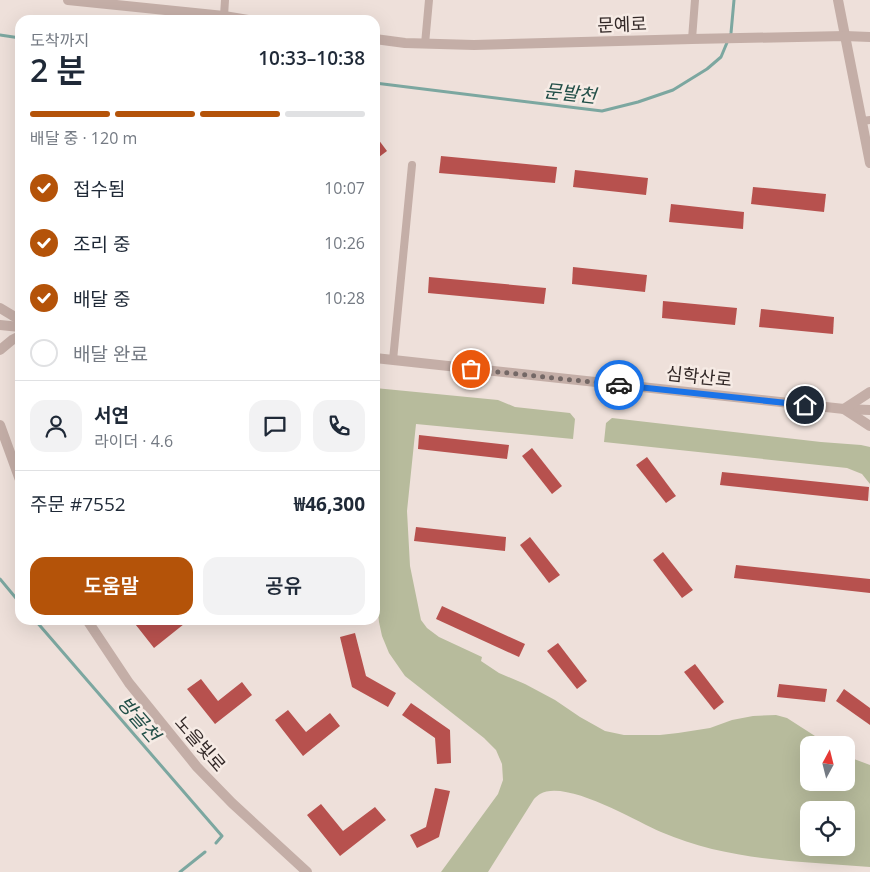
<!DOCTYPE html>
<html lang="ko">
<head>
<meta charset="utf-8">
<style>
	:root { --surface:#fff; --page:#f2f2f3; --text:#1f2937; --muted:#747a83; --line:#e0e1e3; --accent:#b45309 }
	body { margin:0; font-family:"Open Sans","Noto Sans KR",sans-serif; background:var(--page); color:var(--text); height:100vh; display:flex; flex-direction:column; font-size:19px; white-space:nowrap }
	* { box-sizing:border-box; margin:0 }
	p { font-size:16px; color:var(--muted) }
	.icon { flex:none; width:28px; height:28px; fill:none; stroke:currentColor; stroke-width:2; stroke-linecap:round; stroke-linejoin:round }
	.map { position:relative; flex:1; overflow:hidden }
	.details { position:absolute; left:15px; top:15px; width:365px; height:610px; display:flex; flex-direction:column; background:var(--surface); border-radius:15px; box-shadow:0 5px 20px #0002 }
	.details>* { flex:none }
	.needle { width:32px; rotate:7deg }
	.tools { position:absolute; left:800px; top:736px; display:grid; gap:10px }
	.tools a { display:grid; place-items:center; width:55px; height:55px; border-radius:10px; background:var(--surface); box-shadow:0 5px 20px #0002; font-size:25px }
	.pin { position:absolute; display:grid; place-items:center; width:42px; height:42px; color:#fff; margin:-21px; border:2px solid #fff; border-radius:50%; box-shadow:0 1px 5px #0007 }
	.courier { position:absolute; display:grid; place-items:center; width:50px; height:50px; margin:-25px; border:4px solid #1a73e8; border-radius:50%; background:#fff; color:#222; box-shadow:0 1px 6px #0007 }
	.overview em { font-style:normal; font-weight:600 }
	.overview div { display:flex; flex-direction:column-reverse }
	.overview { display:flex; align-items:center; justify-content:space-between; height:85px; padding:0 15px }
	h1 { font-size:32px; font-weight:600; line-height:38px }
	.bar { display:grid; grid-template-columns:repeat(4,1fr); gap:8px 5px; align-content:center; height:60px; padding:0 15px }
	.bar i { height:6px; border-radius:4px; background:var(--line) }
	.bar .selected { background:var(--accent) }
	.bar p { grid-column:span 4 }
	.line { display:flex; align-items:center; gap:12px; padding:0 15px; border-top:1px solid var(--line) }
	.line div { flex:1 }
	.round { display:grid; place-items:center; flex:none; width:52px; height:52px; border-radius:15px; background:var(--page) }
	ol { padding:0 15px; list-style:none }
	li { display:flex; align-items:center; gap:15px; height:55px }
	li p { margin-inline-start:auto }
	li .icon { padding:5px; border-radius:50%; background:var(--accent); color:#fff; stroke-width:4 }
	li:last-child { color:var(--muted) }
	li i { width:28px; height:28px; border:2px solid var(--line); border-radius:50% }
	.button { display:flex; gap:10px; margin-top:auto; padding:10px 15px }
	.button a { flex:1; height:58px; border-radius:15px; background:var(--accent); color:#fff; font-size:20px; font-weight:600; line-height:58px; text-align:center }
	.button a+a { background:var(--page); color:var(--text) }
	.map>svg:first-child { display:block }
	.green { fill:#b7bb9c; fill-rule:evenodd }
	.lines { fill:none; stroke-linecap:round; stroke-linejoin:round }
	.stream { stroke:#7ca7a0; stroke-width:3 }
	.building { fill:#b7514e }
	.minor { stroke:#c4aea7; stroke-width:8 }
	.tertiary { stroke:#c4aea7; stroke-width:10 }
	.done { stroke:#746866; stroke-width:5; stroke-dasharray:0 9 }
	.route { stroke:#1a73e8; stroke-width:6 }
	.labels { text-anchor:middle; stroke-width:5; stroke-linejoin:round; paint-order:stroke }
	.street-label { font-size:18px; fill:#322827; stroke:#f6ebe5 }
	.water-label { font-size:19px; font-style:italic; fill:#214e47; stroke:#f6ebe5 }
</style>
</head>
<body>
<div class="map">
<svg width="870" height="872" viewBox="0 0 870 872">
	<rect width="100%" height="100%" fill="#eee0da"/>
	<!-- green -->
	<g class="green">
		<path d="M 375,388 L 498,400 L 515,407 L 570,413 L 575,419 L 573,439 L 416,424 L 407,511 L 410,566 L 421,620 L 427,628 L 439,637 L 482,657 L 481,661 L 499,673 L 525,684 L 555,700 L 580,717 L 605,731 L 624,735 L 660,735 L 678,733 L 710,728 L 732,720 L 753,716 L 776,715 L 787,718 L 829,745 L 809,745 L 809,782 L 846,782 L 846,756 L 870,765 L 870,867 C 798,861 728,861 661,832 C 635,821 566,779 540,794 C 538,795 536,797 534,799 L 488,872 L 441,872 L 498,794 L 503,780 L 502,764 L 496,750 L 484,738 L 405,676 L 389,653 L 382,636 L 379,622 L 375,585 L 375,455 L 377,421 L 375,420 ZM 809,810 L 846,810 L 846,848 L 809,848 Z"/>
		<path d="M 612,418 L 821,442 L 861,445 L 870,447 L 870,484 L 862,474 L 847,468 L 604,442 L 606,423 Z"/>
	</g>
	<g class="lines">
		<!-- stream -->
		<g class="stream">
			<path d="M 0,35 L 20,38"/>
			<path d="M 375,83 L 602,111 L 638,102 L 673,90 L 707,69 L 721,57 L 731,33 L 734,0"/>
			<path d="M 0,579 L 20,603"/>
			<path d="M 35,620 L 222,836 L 216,843"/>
			<path d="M 180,872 L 205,852"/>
		</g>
	</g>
	<!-- building -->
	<g class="building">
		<path d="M 375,135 L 387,151 L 375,160 Z"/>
		<path d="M 441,156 L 557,167 L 555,183 L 439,173 Z"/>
		<path d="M 575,170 L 648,178 L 646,195 L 573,187 Z"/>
		<path d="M 753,187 L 826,194 L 824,212 L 751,204 Z"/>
		<path d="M 671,204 L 744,212 L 743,229 L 669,222 Z"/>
		<path d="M 573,267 L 647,275 L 645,292 L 572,284 Z"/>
		<path d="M 429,277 L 546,288 L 544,304 L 428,293 Z"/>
		<path d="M 663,301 L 737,308 L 735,325 L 662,318 Z"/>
		<path d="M 761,309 L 834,317 L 833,334 L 759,327 Z"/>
		<path d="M 419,435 L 509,445 L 507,459 L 418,449 Z"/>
		<path d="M 532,448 L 562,486 L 552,494 L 522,456 Z"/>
		<path d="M 647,457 L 676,496 L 666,503 L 636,465 Z"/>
		<path d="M 722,472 L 869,487 L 868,501 L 720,485 Z"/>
		<path d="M 416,527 L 506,537 L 505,551 L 414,541 Z"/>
		<path d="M 530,537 L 560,575 L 549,583 L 520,545 Z"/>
		<path d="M 663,552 L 693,590 L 682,598 L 653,560 Z"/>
		<path d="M 736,565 L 870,579 L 870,593 L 734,578 Z"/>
		<path d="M 442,606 L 525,644 L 519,657 L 436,619 Z"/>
		<path d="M 132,620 L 153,620 L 157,624 L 163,620 L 189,620 L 154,648 Z"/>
		<path d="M 355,633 L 366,676 L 396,693 L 388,707 L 352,687 L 340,637 Z"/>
		<path d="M 558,643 L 587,681 L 577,689 L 547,651 Z"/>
		<path d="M 695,664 L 724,702 L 714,710 L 684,672 Z"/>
		<path d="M 201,679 L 218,701 L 242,682 L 252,695 L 215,724 L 187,689 Z"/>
		<path d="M 779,684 L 827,689 L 825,702 L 777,697 Z"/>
		<path d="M 844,689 L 870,708 L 870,725 L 836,701 Z"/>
		<path d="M 411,703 L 450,730 L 451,763 L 437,764 L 435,738 L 402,715 Z"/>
		<path d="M 288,710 L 306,732 L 330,713 L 340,726 L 303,756 L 275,720 Z"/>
		<path d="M 435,788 L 450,791 L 439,837 L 417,848 L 410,835 L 426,827 Z"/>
		<path d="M 321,804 L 343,831 L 375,807 L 386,820 L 340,856 L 307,815 Z"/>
	</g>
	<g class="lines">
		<!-- minor -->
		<g class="minor">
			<path d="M 224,16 L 225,0"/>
			<path d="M 692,39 L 695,0"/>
			<path d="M 425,44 L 429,0"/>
			<path d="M 862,121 L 870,120"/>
			<path d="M 393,360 L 412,165"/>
		</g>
		<!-- tertiary -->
		<g class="tertiary">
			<path d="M 68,0 L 224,16 L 248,20"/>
			<path d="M 838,0 L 870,163"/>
			<path d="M 375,39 L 405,43 L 474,45 L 692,39 L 845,36 L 870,37"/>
			<path d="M 0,308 L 20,320"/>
			<path d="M 0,325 L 20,327"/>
			<path d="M 0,350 L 12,340 L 20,336"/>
			<path d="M 375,358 L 844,409 L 870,410"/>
			<path d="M 870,392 L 844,409 L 870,426"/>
			<path d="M 0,425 L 20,480"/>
			<path d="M 87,620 L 129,683 L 197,767 L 232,803 L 307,872"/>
		</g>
	</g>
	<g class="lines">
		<!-- done -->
		<path class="done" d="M 471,369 L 619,385"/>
		<!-- route -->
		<path class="route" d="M 619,385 L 805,405"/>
	</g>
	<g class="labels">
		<!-- street labels -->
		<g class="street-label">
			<text transform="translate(622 25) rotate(-2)" y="6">문예로</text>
			<text transform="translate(699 377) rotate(6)" y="6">심학산로</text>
			<text transform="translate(200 744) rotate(49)" y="6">노을빛로</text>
		</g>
		<!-- water labels -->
		<g class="water-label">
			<text transform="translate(570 93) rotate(6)" y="7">문발천</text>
			<text transform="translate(139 719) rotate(49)" y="7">방골천</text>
		</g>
	</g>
</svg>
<div class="tools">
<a><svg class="needle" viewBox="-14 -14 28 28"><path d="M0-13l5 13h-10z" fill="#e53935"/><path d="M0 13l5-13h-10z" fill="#747a83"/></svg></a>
<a><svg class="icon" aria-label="locate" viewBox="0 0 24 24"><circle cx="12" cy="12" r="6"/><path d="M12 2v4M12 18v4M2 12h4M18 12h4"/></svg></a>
</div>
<div class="pin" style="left:471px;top:369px;background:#ea580c"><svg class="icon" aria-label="bag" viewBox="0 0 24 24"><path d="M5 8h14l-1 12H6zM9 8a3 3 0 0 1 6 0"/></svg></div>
<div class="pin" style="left:805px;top:405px;background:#1f2937"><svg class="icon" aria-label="home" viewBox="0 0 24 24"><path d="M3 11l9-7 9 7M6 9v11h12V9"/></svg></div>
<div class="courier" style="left:619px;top:385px"><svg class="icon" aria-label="car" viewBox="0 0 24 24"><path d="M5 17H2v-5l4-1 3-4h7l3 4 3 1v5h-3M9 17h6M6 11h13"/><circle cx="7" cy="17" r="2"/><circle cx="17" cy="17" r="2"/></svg></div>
<section class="details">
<div class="overview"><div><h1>2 분</h1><p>도착까지</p></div><em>10:33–10:38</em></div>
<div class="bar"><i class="selected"></i><i class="selected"></i><i class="selected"></i><i></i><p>배달 중 · 120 m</p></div>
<ol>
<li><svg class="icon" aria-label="check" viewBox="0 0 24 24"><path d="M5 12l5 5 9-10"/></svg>접수됨<p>10:07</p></li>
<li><svg class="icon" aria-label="check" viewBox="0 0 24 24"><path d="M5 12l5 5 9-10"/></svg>조리 중<p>10:26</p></li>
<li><svg class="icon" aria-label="check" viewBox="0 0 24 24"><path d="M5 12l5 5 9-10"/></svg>배달 중<p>10:28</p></li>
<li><i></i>배달 완료</li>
</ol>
<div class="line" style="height:90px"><a class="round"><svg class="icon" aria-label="person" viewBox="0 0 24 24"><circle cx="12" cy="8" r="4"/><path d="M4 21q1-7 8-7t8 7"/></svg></a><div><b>서연</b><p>라이더 · 4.6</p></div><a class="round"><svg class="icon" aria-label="chat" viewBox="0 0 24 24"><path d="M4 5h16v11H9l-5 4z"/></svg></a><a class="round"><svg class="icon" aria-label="phone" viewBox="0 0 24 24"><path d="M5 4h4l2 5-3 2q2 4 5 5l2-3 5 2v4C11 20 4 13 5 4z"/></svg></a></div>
<div class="line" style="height:65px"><div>주문 #7552</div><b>₩46,300</b></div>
<div class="button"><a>도움말</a><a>공유</a></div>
</section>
</div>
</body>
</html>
